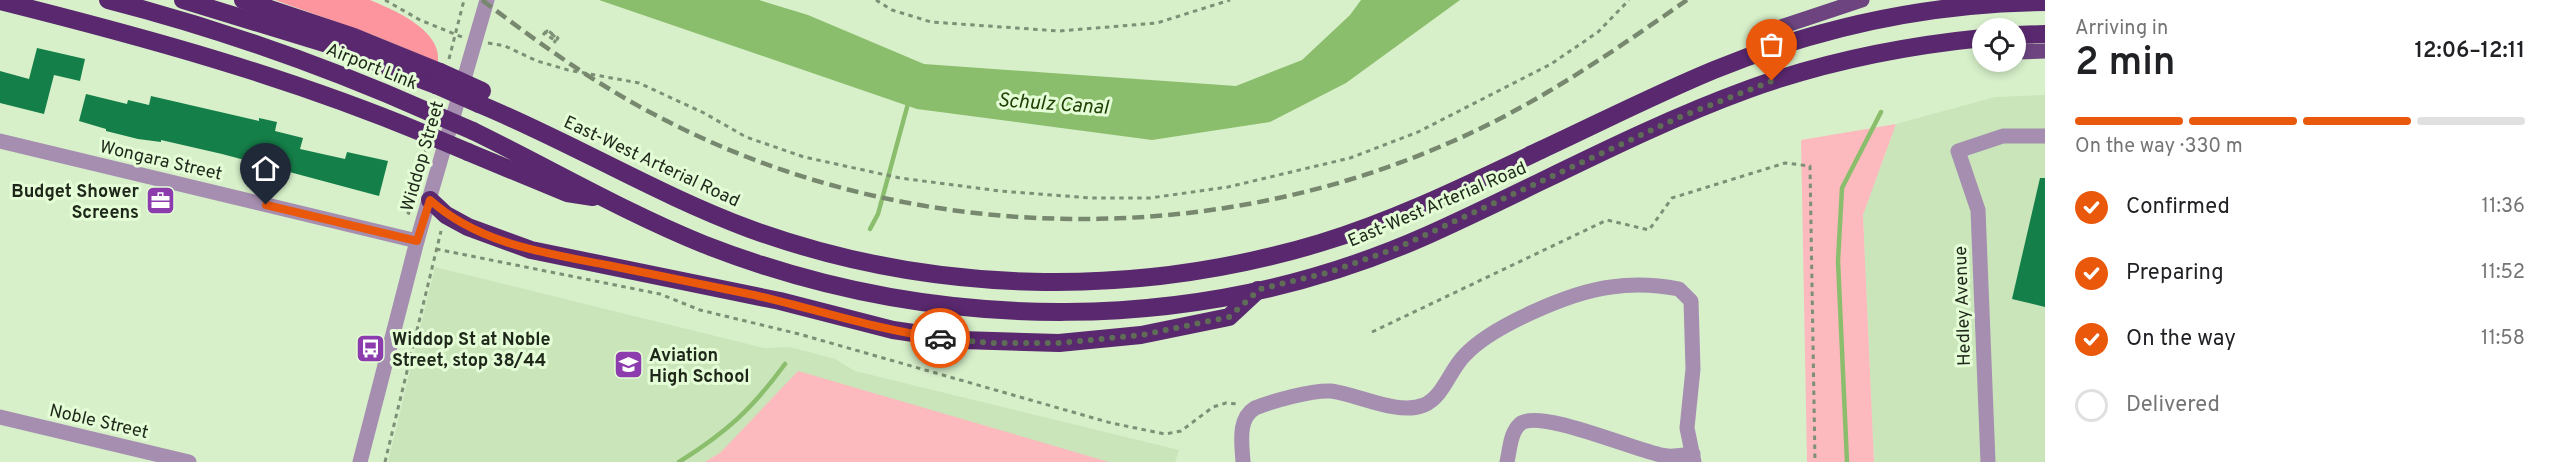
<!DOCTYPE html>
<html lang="en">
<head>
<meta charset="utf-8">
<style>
	:root { --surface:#fff; --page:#f2f2f2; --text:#202124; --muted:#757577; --line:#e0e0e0; --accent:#ea580c }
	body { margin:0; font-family:Overpass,sans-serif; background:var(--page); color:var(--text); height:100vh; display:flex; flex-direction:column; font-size:22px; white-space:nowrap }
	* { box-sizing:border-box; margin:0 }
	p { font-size:20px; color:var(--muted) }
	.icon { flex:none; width:33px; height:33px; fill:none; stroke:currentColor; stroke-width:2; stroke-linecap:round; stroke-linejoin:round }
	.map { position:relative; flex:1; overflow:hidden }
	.details { display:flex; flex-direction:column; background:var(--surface); width:510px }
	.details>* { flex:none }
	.buttons { position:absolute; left:1972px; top:18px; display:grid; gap:12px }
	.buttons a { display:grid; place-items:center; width:54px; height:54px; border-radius:50%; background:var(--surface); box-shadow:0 3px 9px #0003; font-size:30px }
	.pin { position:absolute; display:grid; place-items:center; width:51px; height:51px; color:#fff; margin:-62px -26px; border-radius:50% 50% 50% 0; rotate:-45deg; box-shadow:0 0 6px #0007 }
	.pin .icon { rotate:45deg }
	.courier { position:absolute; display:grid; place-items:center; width:60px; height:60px; margin:-30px; border:4px solid #ea580c; border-radius:50%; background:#fff; color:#222; box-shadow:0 2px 8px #0007 }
	.head em { font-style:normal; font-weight:600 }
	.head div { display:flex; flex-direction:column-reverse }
	.head { display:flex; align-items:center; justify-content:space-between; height:102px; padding:0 30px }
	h1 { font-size:39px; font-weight:600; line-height:45px }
	.bar { display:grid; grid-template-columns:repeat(4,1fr); gap:9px 6px; align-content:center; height:72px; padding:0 30px }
	.bar i { height:8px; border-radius:4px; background:var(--line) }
	.bar .selected { background:var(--accent) }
	.bar p { grid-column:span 4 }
	ol { padding:0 30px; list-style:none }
	li { display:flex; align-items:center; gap:18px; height:66px }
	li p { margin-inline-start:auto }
	li .icon { padding:6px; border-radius:50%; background:var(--accent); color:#fff; stroke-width:4 }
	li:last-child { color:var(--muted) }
	li i { width:33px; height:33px; border:3px solid var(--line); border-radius:50% }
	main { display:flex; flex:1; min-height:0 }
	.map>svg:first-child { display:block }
	.built { fill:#c9e5b9 }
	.green { fill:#fcbabe }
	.forest { fill:#fc959e }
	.water { fill:#8bbe6c }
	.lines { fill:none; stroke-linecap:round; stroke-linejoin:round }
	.stream { stroke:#8bbe6c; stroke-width:4.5 }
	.building { fill:#157f49 }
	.path { stroke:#7d8f74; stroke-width:3; stroke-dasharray:4.5 4.5; stroke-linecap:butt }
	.minor { stroke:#a58eb0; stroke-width:15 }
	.major { stroke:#6d4480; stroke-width:15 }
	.highway { stroke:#59286e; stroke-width:18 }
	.rail { stroke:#78886f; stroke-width:4.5; stroke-dasharray:12 6; stroke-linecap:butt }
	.path-bridge { stroke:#7d8f74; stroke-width:3; stroke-dasharray:4.5 4.5; stroke-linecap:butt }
	.highway-bridge { stroke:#59286e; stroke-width:18 }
	.done { stroke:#5f6d57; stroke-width:6; stroke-dasharray:0 10.8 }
	.route { stroke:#ea580c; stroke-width:8 }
	.labels { text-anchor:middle; stroke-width:6; stroke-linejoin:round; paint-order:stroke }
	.street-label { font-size:18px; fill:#1e2719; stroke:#e4fdd7 }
	.poi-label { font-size:18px; font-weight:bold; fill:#1e2719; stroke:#e4fdd7; text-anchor:start }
	.water-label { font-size:20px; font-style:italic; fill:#204005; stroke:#e4fdd7 }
</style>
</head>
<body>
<main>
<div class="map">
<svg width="2045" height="462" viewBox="0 0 2045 462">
	<rect width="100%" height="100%" fill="#d7f0ca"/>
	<!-- built -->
	<g class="built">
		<path d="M 2045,95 L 2045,462 L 1874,462 L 1863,215 L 1896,124 L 1995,97 Z"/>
		<path d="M 435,267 L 764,348 L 790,347 L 835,359 L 855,371 L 1179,450 L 1175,462 L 388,462 Z"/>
	</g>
	<!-- green -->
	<g class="green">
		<path d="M 1896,124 L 1863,215 L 1874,462 L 1807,462 L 1801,140 Z"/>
		<path d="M 798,371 L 1109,462 L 705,462 L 721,452 Z"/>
	</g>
	<!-- forest -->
	<path class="forest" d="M 275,0 L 370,0 C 394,10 442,30 438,62 L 373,35 Z"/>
	<!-- water -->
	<path class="water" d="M 599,0 L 759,0 L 808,15 L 924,64 L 1236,86 L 1302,60 L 1350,15 L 1361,0 L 1460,0 L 1346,83 L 1270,122 L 1152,140 L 917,109 Z"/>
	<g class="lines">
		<!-- stream -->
		<g class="stream">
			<path d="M 870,229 L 878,214 L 909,100"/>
			<path d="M 679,462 C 727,432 752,409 785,364"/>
			<path d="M 1847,462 L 1838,261 L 1842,188 L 1881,112"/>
		</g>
	</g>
	<!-- building -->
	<g class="building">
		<path d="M 37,48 L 85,59 L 80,81 L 54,75 L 44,114 L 0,103 L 0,71 L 29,79 Z"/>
		<path d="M 86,94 L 127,104 L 128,100 L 149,105 L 151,96 L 259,121 L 259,118 L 277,122 L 275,131 L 303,138 L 300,149 L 345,159 L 347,152 L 388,161 L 379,196 L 222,154 L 161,140 L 161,142 L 138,139 L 106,131 L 106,129 L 79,121 Z"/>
		<path d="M 2040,178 L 2045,178 L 2045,307 L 2012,299 Z"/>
	</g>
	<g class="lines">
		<!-- path -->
		<g class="path">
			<path d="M 385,0 L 420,20 L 462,37"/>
			<path d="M 876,0 L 892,10 L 931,22 L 1059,31 L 1157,23 L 1230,0"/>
			<path d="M 545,34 L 547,31 L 557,38 L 554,43"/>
			<path d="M 488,43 L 505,46 L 537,61 L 568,70 L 639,83 L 704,113 L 746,137 L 804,157 L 900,178 L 1000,191 L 1091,198 L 1150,198 L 1228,187 L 1350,158 L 1418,132 L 1551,64 L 1598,32 L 1629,0"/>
			<path d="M 449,59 L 464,0"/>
			<path d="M 410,214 L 408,213 L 426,150"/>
			<path d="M 436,249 L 660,294 L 700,310 L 799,334 L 1111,423 L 1165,434 L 1181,431 L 1213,407 L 1226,403 L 1239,404"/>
			<path d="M 1372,332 L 1607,220 L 1649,230 L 1672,198 L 1785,163 L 1810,166 L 1815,462"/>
			<path d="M 385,462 L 441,231"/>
		</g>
		<!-- minor -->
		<g class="minor">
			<path d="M 0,141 L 417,241"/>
			<path d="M 0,417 L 189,462"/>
			<path d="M 360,462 L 417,241 L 487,0"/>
			<path d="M 1243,462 C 1242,444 1237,419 1255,408 C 1273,401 1311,390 1331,391 C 1357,394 1398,416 1424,405 C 1443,397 1450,370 1464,356 C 1491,326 1571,292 1611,287 C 1632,284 1658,285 1679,289 L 1691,301 L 1693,369 L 1687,428 L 1694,462"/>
			<path d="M 1507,462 C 1510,449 1510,433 1520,424 C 1538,408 1634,450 1661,455 C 1671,458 1682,455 1693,454"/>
			<path d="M 1988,462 L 1978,210 L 1958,151 L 2003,136 L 2045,136"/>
		</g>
		<!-- major -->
		<g class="major">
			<path d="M 2016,52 L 2045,51"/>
			<path d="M 1749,57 L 1778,28 L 1862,0"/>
		</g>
		<!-- highway -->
		<g class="highway">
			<path d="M 108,0 C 217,28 325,66 429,112"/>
			<path d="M 183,0 L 327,44 L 436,85"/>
			<path d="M 243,0 L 354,37 L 440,72"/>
			<path d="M 0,1 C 144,37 286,76 423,133"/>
			<path d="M 2016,35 L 2045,34"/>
			<path d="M 479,104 C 571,142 656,194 750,229 C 932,295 1134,299 1320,243 C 1396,220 1469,184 1541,150 C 1599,123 1656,94 1714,70 C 1819,27 1931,3 2045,2"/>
			<path d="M 473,131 C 549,168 624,212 703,244 C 935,335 1199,337 1428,235 C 1535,187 1639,129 1749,89 C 1824,62 1903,46 1983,38"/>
			<path d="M 468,152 L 567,193 L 593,197"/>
			<path d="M 430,200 L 446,215 L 468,227 L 531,250 L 780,301 L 893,330 L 961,340 L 1059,343 L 1141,335 L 1229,317 L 1258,290"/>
		</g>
		<!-- rail -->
		<path class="rail" d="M 482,0 C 540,44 598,86 663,119 C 904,244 1203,252 1451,142 C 1536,105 1611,53 1687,0"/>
		<!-- path-bridge -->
		<path class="path-bridge" d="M 543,35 L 547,30 L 558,38 L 556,41 L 545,34"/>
		<!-- highway-bridge -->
		<g class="highway-bridge">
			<path d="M 440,72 L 482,91"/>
			<path d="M 436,85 L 479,104"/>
			<path d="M 429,112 L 473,131"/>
			<path d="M 423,133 L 468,152"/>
		</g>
	</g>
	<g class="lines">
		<!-- done -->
		<path class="done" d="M 940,338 L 991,343 L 1059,343 L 1142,335 L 1229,317 L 1260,289 L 1327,273 L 1397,248 L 1680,117 L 1772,81"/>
		<!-- route -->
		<path class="route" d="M 266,205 L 417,241 L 430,200 C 479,244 545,253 607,265 C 656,275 705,285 754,295 C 816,309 877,330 940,338"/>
	</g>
	<!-- icons -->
	<defs>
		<symbol id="office-square" viewBox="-11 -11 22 22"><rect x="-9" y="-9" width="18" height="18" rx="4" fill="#8c3cac" stroke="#e4fdd7"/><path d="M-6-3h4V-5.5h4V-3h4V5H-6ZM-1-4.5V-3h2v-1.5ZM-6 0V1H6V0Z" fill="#fff"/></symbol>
		<symbol id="bus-square" viewBox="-11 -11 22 22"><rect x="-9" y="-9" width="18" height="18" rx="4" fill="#8c3cac" stroke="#e4fdd7"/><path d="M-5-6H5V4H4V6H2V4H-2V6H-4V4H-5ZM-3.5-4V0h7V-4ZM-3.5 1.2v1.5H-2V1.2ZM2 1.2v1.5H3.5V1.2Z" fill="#fff"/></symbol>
		<symbol id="school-square" viewBox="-11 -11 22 22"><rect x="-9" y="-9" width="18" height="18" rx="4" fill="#8c3cac" stroke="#e4fdd7"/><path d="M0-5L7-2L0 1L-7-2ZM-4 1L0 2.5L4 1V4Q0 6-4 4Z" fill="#fff"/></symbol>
	</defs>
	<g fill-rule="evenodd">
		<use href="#office-square" x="144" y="184" width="33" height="33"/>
		<use href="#bus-square" x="354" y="332" width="33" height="33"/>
		<use href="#school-square" x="612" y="348" width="33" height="33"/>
	</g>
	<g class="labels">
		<!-- street labels -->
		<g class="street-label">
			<text transform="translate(372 66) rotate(22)" y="6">Airport Link</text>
			<text transform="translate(422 156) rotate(-74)" y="6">Widdop Street</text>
			<text transform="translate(161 160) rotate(13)" y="6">Wongara Street</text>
			<text transform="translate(652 161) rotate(25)" y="6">East-West Arterial Road</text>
			<text transform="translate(1437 204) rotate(-23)" y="6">East-West Arterial Road</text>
			<text transform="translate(1962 306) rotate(-92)" y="6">Hedley Avenue</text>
			<text transform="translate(99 421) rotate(13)" y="6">Noble Street</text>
		</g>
		<!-- poi labels -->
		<g class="poi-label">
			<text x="139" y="197" text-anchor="end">Budget Shower<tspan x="139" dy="21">Screens</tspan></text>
			<text x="392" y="345">Widdop St at Noble<tspan x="392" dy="21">Street, stop 38/44</tspan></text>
			<text x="649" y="361">Aviation<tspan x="649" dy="21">High School</tspan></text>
		</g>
		<!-- water labels -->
		<g class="water-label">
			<text transform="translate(1053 103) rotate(4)" y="7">Schulz Canal</text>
		</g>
	</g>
</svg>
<div class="buttons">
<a><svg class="icon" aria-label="locate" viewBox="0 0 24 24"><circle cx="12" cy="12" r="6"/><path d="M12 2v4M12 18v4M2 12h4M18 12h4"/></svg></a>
</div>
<div class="pin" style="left:1772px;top:81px;background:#ea580c"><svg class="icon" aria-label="bag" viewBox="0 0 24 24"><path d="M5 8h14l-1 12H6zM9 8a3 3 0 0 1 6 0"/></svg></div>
<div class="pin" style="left:266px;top:205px;background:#1f2937"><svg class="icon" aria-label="home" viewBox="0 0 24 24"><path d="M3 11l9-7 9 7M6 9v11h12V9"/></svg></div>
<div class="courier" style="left:940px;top:338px"><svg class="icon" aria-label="car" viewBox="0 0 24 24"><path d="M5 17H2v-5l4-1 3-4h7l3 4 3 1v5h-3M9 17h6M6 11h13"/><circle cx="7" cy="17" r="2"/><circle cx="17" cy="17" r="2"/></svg></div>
</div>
<section class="details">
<div class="head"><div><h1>2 min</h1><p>Arriving in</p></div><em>12:06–12:11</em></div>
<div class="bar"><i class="selected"></i><i class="selected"></i><i class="selected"></i><i></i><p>On the way · 330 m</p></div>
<ol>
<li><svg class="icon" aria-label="check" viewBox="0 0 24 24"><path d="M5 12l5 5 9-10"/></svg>Confirmed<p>11:36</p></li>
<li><svg class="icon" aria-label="check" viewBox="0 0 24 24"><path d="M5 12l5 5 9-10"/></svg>Preparing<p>11:52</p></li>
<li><svg class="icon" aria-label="check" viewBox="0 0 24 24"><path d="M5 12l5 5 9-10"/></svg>On the way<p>11:58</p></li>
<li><i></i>Delivered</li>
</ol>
</section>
</main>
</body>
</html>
